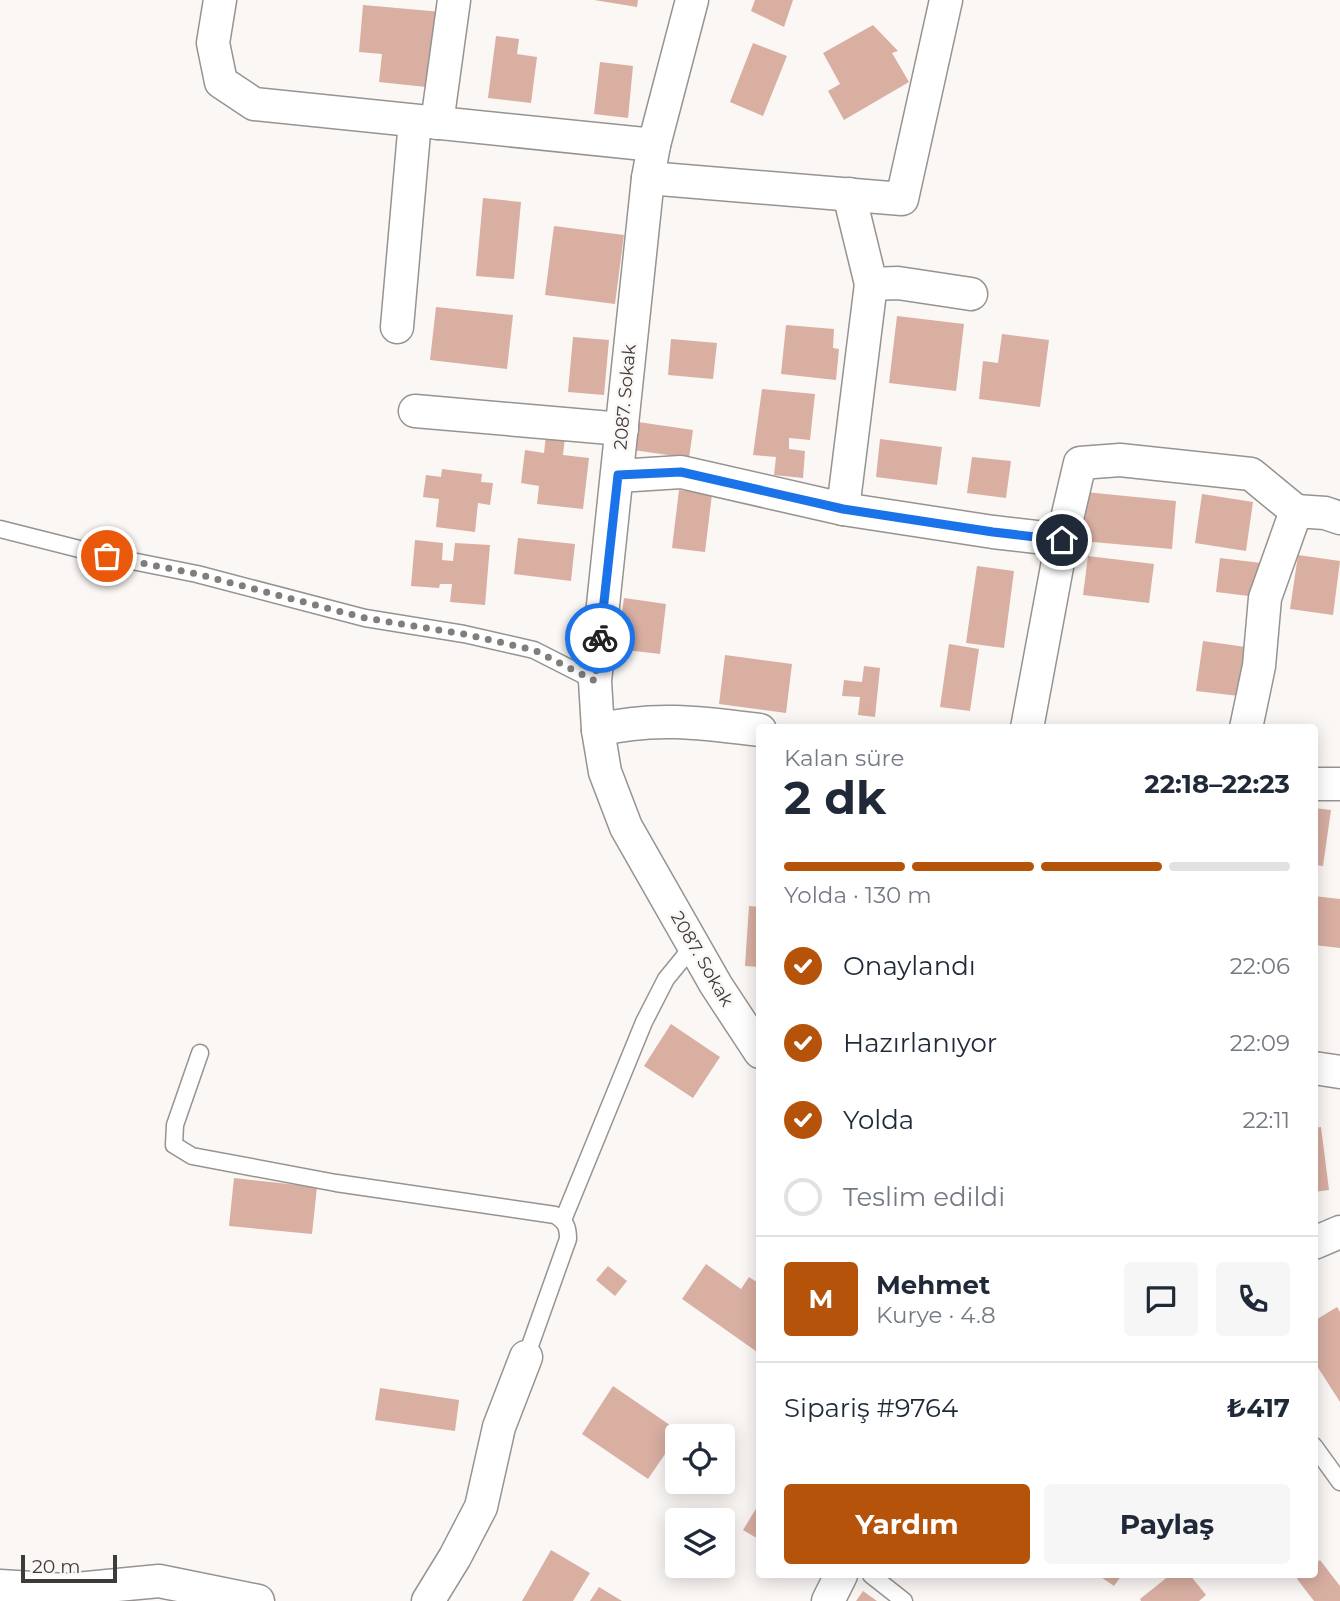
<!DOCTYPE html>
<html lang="tr">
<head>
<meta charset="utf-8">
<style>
	:root { --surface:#fff; --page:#f6f6f7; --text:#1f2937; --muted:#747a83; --line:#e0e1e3; --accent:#b45309 }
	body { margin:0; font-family:Montserrat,sans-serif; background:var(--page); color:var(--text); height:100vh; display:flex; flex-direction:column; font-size:26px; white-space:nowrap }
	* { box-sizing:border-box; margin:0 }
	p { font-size:23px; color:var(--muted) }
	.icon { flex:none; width:38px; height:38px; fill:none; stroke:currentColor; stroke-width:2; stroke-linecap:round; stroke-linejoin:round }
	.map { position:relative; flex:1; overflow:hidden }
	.side { position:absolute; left:756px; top:724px; width:562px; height:854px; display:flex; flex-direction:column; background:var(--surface); border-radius:7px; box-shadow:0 4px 18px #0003 }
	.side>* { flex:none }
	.fabs { position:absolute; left:665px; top:1424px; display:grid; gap:14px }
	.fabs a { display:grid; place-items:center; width:70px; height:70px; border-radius:7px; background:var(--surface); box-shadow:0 4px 18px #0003; font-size:35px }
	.scale { position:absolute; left:21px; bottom:18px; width:96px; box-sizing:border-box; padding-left:7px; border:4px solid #3d3c3b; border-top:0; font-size:19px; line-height:24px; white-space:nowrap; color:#3d3c3b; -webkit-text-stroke:5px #fbf7f5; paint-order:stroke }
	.pin { position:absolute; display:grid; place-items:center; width:60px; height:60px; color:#fff; margin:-30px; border:4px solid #fff; border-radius:50%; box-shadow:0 2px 7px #0007 }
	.courier { position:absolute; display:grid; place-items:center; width:70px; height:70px; margin:-35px; border:5px solid #1a73e8; border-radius:50%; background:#fff; color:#222; box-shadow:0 2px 9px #0007 }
	.head em { font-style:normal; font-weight:700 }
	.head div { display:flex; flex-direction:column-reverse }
	.head { display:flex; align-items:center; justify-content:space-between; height:119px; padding:0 28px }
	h1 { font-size:46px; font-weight:700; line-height:52px }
	.bar { display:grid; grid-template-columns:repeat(4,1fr); gap:10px 7px; align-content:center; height:84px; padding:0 28px }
	.bar i { height:9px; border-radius:5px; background:var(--line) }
	.bar .selected { background:var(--accent) }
	.bar p { grid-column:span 4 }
	.line { display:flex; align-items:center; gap:18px; padding:0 28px; border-top:2px solid var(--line) }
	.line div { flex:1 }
	.round { display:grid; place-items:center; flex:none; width:74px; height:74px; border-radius:7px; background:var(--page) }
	ol { padding:0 28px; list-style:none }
	li { display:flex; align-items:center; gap:21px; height:77px }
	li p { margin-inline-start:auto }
	li .icon { padding:7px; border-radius:50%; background:var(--accent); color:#fff; stroke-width:4 }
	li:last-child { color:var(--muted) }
	li i { width:38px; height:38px; border:4px solid var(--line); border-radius:50% }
	.cta { display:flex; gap:14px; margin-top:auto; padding:14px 28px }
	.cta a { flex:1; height:80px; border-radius:7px; background:var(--accent); color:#fff; font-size:28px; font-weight:700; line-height:80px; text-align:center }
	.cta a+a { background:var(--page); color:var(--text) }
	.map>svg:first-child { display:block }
	.building { fill:#d9afa2 }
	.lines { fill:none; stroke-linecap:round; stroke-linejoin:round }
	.service-casing { stroke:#969391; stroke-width:19 }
	.minor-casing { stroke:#969391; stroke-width:35 }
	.service { stroke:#fff; stroke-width:16 }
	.minor { stroke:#fff; stroke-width:32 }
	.done { stroke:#807d7c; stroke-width:7; stroke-dasharray:0 12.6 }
	.route { stroke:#1a73e8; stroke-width:9 }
	.labels { text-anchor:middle; stroke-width:5; stroke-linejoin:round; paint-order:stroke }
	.street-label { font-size:18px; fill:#3d3c3b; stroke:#fbf7f5 }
</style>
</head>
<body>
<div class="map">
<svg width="1340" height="1601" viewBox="0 0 1340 1601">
	<rect width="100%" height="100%" fill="#fbf7f5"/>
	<!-- building -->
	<g class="building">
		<path d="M 594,0 L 638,0 L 637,7 Z"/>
		<path d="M 755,0 L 793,0 L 784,27 L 751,11 Z"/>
		<path d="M 363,5 L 442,12 L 435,88 L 379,82 L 382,54 L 359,52 Z"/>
		<path d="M 873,25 L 898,51 L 892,53 L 909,82 L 844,120 L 828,91 L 840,84 L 823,53 Z"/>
		<path d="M 496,36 L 519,39 L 517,54 L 537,57 L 531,103 L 488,98 Z"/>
		<path d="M 753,43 L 787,56 L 763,116 L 730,102 Z"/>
		<path d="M 600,62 L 633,66 L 628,118 L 594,114 Z"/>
		<path d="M 483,198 L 521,202 L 514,279 L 476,276 Z"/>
		<path d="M 554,226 L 624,235 L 615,304 L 545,295 Z"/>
		<path d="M 436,307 L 513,315 L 507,369 L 430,360 Z"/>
		<path d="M 897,316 L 964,324 L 956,391 L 889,383 Z"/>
		<path d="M 786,325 L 834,329 L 833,348 L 839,349 L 836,380 L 781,374 Z"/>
		<path d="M 1002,334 L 1049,340 L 1040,407 L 979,399 L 983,361 L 998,363 Z"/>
		<path d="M 573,337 L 609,340 L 604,395 L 568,392 Z"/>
		<path d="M 671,339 L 717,343 L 713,379 L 668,375 Z"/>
		<path d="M 762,389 L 815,394 L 810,440 L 789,438 L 789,449 L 805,451 L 803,478 L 774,475 L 776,457 L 753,455 Z"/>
		<path d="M 638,422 L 693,430 L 689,458 L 633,450 Z"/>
		<path d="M 546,435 L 565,437 L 563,455 L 589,458 L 583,509 L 537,504 L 539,486 L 521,483 L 525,450 L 544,453 Z"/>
		<path d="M 880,439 L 942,447 L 937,485 L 876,477 Z"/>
		<path d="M 972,457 L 1011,461 L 1006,498 L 967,493 Z"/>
		<path d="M 442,469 L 482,474 L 481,482 L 493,483 L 490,505 L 478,503 L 475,532 L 436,527 L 439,499 L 423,497 L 426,475 L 441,477 Z"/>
		<path d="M 679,490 L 712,494 L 705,552 L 672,548 Z"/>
		<path d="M 1085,492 L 1176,501 L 1172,549 L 1081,541 Z"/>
		<path d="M 1202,494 L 1253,502 L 1246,551 L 1195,543 Z"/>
		<path d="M 518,538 L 575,544 L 571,581 L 514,574 Z"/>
		<path d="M 415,540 L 443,543 L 442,560 L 453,561 L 455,543 L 490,545 L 485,605 L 450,602 L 452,584 L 440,584 L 439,588 L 411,586 Z"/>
		<path d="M 1298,555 L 1340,561 L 1333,615 L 1290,609 Z"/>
		<path d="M 1088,556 L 1154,564 L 1149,603 L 1083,595 Z"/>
		<path d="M 1220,558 L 1261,563 L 1257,597 L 1216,592 Z"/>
		<path d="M 977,566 L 1014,571 L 1004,648 L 966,643 Z"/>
		<path d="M 624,598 L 666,604 L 660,654 L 617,649 Z"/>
		<path d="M 1203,641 L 1246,647 L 1239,696 L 1196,691 Z"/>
		<path d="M 949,644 L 979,649 L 970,711 L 940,707 Z"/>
		<path d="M 725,655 L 792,664 L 786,713 L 719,704 Z"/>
		<path d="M 864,666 L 880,668 L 875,717 L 858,715 L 860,697 L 842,696 L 844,680 L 862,682 Z"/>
		<path d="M 1314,808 L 1331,810 L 1323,866 L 1314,865 Z"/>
		<path d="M 1314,896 L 1340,899 L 1340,948 L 1314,945 Z"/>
		<path d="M 749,906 L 760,907 L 760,967 L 745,966 Z"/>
		<path d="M 671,1024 L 720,1057 L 693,1098 L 644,1066 Z"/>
		<path d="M 1321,1127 L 1329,1190 L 1314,1192 L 1314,1128 Z"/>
		<path d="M 234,1178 L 317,1187 L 312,1234 L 229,1226 Z"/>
		<path d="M 706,1264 L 741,1289 L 749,1277 L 760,1284 L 760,1354 L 682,1299 Z"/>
		<path d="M 608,1266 L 627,1281 L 615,1296 L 596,1280 Z"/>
		<path d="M 1337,1307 L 1340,1312 L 1340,1402 L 1317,1366 L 1314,1368 L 1314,1321 Z"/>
		<path d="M 613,1386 L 680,1432 L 648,1479 L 582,1434 Z"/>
		<path d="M 380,1388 L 459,1400 L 455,1431 L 375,1420 Z"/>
		<path d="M 760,1502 L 760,1540 L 743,1530 Z"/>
		<path d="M 551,1550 L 590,1573 L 573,1601 L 522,1601 Z"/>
		<path d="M 1320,1560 L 1340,1586 L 1340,1601 L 1314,1601 L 1297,1579 L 1301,1575 L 1314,1575 L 1314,1565 Z"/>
		<path d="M 1098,1575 L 1122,1575 L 1114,1586 Z"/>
		<path d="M 1170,1575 L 1190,1575 L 1206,1595 L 1199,1601 L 1141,1601 L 1140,1599 Z"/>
		<path d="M 599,1587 L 622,1601 L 590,1601 Z"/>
		<path d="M 863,1591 L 877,1601 L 856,1601 Z"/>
	</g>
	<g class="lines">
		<defs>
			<g id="service">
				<path d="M 0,529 L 107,556 L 197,574 L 365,618 L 464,634 L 534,650 L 595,681"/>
				<path d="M 200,1053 L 175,1125 L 174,1145 L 192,1156 L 336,1183 L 555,1215 C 566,1222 568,1227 568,1239 L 526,1357"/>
				<path d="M 563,1220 L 644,1022 L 666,979 L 693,946"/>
				<path d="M 1314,1446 L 1340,1482"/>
				<path d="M 871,1575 L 904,1601"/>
			</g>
			<g id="minor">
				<path d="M 220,0 L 213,43 L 221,82 L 254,104 L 654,145"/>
				<path d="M 692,0 L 654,145 L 648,178 L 595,681 L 598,730 L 605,772 L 626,827 L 716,985 L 760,1052"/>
				<path d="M 437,123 L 454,0"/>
				<path d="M 648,178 L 902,199 L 946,0"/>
				<path d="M 849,194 L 871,284"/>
				<path d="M 397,327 L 415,121"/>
				<path d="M 415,411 L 622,429"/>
				<path d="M 618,476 L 681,472 L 843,509 L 993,532 L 1062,540"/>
				<path d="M 843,509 L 871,284 L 898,283 L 971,294"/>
				<path d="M 1027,728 L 1062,540 L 1080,463 L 1120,460 L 1251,474 L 1296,511"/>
				<path d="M 1246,728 L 1259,666 L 1265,598 L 1296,511 L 1325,513 L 1340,518"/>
				<path d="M 598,730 C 654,716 703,723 760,730"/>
				<path d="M 1314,784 L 1340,784"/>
				<path d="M 1314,1068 L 1340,1072"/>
				<path d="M 1314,1243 L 1340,1232"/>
				<path d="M 0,1586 L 66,1590 L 159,1581 L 258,1601"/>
				<path d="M 428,1601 L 455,1557 L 481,1507 L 499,1427 L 526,1357"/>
				<path d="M 828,1601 L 841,1575"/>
			</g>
		</defs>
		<!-- service casing -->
		<use href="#service" class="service-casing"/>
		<!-- minor casing -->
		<use href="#minor" class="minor-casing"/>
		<!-- service -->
		<use href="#service" class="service"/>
		<!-- minor -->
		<use href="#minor" class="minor"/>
	</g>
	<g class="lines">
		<!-- done -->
		<path class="done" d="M 107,556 L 197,574 L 365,618 L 464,634 L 534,650 L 595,681 L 600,638"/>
		<!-- route -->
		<path class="route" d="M 600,638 L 618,475 L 681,472 L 843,509 L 993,532 L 1062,540"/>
	</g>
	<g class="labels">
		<!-- street labels -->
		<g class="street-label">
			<text transform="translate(625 397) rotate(-85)" y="6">2087. Sokak</text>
			<text transform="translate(702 959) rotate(60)" y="6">2087. Sokak</text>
		</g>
	</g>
</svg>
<div class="fabs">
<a><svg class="icon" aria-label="locate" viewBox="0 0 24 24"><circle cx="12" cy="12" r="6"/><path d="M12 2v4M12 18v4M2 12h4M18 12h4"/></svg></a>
<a><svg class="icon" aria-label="layers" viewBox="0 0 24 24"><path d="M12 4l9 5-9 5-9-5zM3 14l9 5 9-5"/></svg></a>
</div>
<div class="scale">20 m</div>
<div class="pin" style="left:107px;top:556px;background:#ea580c"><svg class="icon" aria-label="bag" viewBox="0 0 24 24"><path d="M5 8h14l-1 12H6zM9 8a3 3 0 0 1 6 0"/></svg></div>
<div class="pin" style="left:1062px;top:540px;background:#1f2937"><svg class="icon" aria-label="home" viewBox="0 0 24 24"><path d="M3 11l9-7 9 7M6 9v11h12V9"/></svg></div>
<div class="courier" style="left:600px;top:638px"><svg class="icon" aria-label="bike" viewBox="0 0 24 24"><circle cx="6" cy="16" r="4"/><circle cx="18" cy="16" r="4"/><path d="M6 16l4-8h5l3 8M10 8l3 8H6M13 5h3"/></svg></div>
<section class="side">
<div class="head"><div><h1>2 dk</h1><p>Kalan süre</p></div><em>22:18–22:23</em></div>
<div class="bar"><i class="selected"></i><i class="selected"></i><i class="selected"></i><i></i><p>Yolda · 130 m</p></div>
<ol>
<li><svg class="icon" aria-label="check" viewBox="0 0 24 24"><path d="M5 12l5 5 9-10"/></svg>Onaylandı<p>22:06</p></li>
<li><svg class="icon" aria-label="check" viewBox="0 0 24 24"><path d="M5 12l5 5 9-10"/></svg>Hazırlanıyor<p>22:09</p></li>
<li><svg class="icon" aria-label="check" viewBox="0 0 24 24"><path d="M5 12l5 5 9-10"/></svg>Yolda<p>22:11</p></li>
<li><i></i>Teslim edildi</li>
</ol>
<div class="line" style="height:126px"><b class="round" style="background:var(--accent);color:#fff">M</b><div><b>Mehmet</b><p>Kurye · 4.8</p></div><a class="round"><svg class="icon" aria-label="chat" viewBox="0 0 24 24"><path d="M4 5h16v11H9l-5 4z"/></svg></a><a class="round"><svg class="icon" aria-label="phone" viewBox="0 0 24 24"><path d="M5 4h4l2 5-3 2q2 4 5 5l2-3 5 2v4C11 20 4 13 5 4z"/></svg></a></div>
<div class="line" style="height:91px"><div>Sipariş #9764</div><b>₺417</b></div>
<div class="cta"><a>Yardım</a><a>Paylaş</a></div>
</section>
</div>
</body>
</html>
